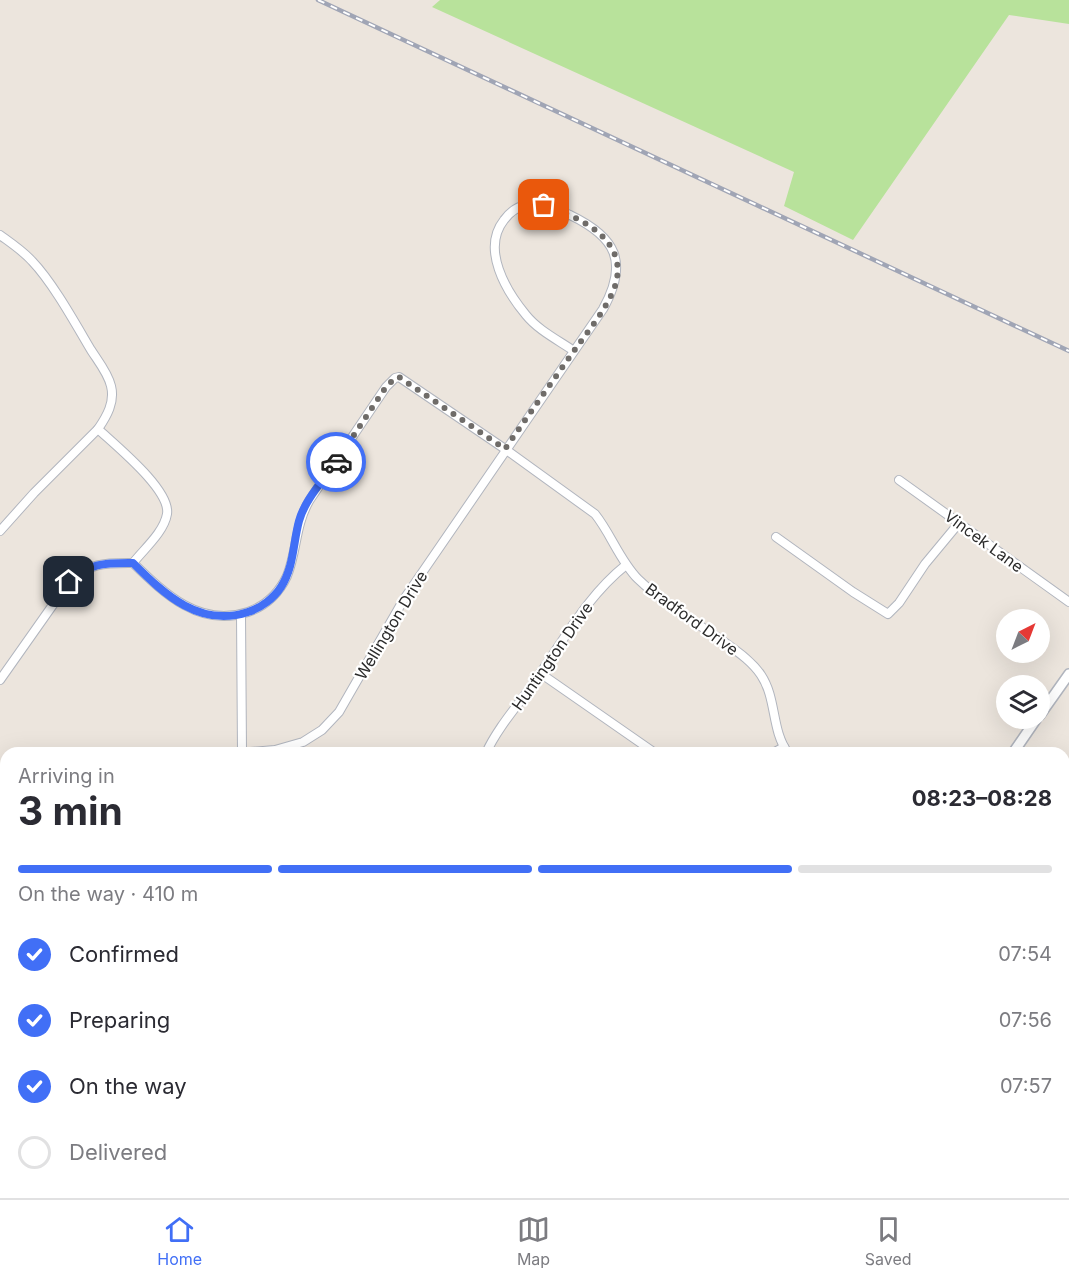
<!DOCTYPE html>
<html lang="en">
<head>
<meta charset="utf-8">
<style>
	:root { --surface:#fff; --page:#f2f2f3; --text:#2b2b33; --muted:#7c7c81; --line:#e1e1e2; --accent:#416ff6 }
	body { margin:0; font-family:Inter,sans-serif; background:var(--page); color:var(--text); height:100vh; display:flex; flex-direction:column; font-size:22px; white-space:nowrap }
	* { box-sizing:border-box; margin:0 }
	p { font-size:20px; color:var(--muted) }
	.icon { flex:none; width:33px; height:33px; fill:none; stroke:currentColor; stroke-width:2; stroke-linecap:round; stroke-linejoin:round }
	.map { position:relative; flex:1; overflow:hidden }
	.side { position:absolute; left:0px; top:747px; width:1070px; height:452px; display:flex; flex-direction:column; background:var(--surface); border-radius:18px 18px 0 0; box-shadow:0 6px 24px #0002 }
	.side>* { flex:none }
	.needle { width:39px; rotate:42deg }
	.tools { position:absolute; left:996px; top:609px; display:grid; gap:12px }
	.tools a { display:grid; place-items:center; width:54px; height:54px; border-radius:50%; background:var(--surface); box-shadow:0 6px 24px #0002; font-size:30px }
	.pin { position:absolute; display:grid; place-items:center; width:51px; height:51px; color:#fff; margin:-26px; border-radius:12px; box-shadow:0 3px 9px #0006 }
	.courier { position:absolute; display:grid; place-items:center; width:60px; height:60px; margin:-30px; border:4px solid #416ff6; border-radius:50%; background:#fff; color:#222; box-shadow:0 2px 8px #0007 }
	.summary em { font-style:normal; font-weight:700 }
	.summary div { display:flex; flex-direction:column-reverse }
	.summary { display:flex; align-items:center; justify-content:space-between; height:102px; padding:0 18px }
	h1 { font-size:39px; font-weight:700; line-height:45px }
	.bar { display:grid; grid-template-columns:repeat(4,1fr); gap:9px 6px; align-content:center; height:72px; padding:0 18px }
	.bar i { height:8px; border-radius:4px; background:var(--line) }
	.bar .on { background:var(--accent) }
	.bar p { grid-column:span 4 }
	ol { padding:0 18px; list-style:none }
	li { display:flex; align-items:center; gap:18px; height:66px }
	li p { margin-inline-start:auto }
	li .icon { padding:6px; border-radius:50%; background:var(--accent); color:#fff; stroke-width:4 }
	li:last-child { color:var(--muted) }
	li i { width:33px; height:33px; border:3px solid var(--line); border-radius:50% }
	.tabs { display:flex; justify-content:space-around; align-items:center; height:84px; border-top:2px solid var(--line); background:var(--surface); font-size:16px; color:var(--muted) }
	.tabs a { display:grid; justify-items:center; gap:3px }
	.tabs .on { color:var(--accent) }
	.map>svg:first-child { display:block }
	.green { fill:#b8e29b }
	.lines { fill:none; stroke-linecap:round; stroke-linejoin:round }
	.minor-casing { stroke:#b1b5be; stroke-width:10 }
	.tertiary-casing { stroke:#b1b5be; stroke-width:12 }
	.motorway-casing { stroke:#c4c4c4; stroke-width:16 }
	.minor { stroke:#fff; stroke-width:8 }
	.tertiary { stroke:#fff; stroke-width:9 }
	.motorway { stroke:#fb955a; stroke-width:14 }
	.rail-casing { stroke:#a0a5b5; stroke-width:4.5 }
	.rail { stroke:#fff; stroke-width:2; stroke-dasharray:7; stroke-linecap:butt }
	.done { stroke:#6f6c69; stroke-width:6; stroke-dasharray:0 10.8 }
	.route { stroke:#416ff6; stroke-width:8 }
	.labels { text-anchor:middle; stroke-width:4.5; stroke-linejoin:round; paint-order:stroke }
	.street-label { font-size:16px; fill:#2b2b2b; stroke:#fff }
</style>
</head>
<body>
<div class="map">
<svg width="1069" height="1198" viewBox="0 0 1069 1198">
	<rect width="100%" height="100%" fill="#ece5dd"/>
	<!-- green -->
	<path class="green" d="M 440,0 L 1069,0 L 1069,24 L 1009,15 L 853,240 L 784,206 L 794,172 L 432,7 Z"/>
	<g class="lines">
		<defs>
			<g id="minor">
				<path d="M 0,235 C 11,243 23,251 32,261 C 53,283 75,323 91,350 C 98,361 108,373 111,386 C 115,402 107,416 98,429 L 34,493 L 0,531"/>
				<path d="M 98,429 C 115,445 171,490 167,514 C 164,532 144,549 133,563"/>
				<path d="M 899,480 L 1069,602"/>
				<path d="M 776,537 L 853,592 L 888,614 L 899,603 L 925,564 L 959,523"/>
				<path d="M 241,614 L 242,753"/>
				<path d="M 540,673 L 655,753"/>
				<path d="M 0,680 L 69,582 C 90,562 106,563 133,563 C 165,594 200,628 248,612 C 265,606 279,593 287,576 C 297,551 295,526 309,501 L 386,387 L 395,378 L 399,377 L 505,449 L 595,514 C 611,534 620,561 638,579 C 662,602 692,620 720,639 C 735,650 751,660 761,675 C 777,699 771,730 788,753"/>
				<path d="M 238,753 L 275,750 L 303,742 L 322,730 L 339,712 L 404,599 L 603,309 C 629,262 616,237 570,215 C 556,209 542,201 526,205 C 517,207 509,213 504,220 C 481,249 506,291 526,315 C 538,330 558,340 574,351"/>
				<path d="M 486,753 C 498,727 519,704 535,681 C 564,640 587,596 626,565"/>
				<path d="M 773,753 L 784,747"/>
				<path d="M 1064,942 L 1069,940"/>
				<path d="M 0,1063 L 6,1060"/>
				<path d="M 0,1111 L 6,1115"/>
				<path d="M 0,1149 L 6,1141"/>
				<path d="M 330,1192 L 338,1198"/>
				<path d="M 182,1198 L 186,1192"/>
			</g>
			<g id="tertiary">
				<path d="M 1040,715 L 1069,674"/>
				<path d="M 1013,753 L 1037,718"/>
				<path d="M 1064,1167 L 1069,1167"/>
				<path d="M 578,1198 L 589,1192"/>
				<path d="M 970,1198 L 979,1192"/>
			</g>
			<g id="motorway">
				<path d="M 1064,1045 L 1069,1043"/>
				<path d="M 1064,1097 L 1069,1094"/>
				<path d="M 763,1198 L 773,1192"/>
				<path d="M 867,1198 L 876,1192"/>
			</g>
		</defs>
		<!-- minor casing -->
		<use href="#minor" class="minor-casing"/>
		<!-- tertiary casing -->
		<use href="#tertiary" class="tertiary-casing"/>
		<!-- motorway casing -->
		<use href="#motorway" class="motorway-casing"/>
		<!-- minor -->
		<use href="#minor" class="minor"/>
		<!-- tertiary -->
		<use href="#tertiary" class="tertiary"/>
		<!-- motorway -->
		<use href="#motorway" class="motorway"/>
		<defs>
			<path id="rail" d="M 318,0 L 1069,351"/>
		</defs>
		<!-- rail casing -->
		<use href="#rail" class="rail-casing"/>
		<!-- rail -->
		<use href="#rail" class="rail"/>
	</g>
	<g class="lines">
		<!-- done -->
		<path class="done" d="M 336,462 L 386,387 L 395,378 L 399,377 L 505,449 C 528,416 551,383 574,351 C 588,331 605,311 614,289 C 632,241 580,217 544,205"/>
		<!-- route -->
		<path class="route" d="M 69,582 C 90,562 106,563 133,563 C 165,595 200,628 248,612 C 261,608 274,598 281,587 C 294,567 293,543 299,521 C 305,499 324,480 336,462"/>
	</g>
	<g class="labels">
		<!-- street labels -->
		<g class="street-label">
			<text transform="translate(984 541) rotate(36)" y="6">Vincek Lane</text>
			<text transform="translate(692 619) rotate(36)" y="6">Bradford Drive</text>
			<text transform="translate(391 625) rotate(-59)" y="6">Wellington Drive</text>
			<text transform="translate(552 656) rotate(-55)" y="6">Huntington Drive</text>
		</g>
	</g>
</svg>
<div class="tools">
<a><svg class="needle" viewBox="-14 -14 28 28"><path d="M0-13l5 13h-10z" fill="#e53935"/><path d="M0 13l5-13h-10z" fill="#7c7c81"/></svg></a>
<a><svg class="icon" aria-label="layers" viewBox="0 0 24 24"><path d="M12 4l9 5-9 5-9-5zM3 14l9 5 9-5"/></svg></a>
</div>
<div class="pin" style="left:544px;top:205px;background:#ea580c"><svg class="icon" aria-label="bag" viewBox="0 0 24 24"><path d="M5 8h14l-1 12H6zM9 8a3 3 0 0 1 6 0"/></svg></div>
<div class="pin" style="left:69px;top:582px;background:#1f2937"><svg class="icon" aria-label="home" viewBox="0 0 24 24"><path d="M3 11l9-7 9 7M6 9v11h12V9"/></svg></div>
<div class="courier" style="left:336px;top:462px"><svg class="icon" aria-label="car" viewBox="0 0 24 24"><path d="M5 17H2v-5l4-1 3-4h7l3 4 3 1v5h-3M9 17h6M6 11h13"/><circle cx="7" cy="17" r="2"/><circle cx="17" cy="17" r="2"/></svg></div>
<section class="side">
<div class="summary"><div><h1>3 min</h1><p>Arriving in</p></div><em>08:23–08:28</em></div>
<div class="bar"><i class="on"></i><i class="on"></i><i class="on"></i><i></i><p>On the way · 410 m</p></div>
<ol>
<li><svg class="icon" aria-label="check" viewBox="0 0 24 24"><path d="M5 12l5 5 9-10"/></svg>Confirmed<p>07:54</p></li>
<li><svg class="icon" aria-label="check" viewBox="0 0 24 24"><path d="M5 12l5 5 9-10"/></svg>Preparing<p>07:56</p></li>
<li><svg class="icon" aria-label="check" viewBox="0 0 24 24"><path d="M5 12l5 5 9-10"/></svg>On the way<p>07:57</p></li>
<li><i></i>Delivered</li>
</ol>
</section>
</div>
<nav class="tabs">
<a class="on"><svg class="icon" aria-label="home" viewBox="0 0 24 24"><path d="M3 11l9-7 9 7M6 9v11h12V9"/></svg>Home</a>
<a><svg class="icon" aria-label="map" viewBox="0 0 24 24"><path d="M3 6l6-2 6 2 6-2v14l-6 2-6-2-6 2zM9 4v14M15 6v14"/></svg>Map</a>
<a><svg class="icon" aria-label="saved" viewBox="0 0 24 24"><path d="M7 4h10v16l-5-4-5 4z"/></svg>Saved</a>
</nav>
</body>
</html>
